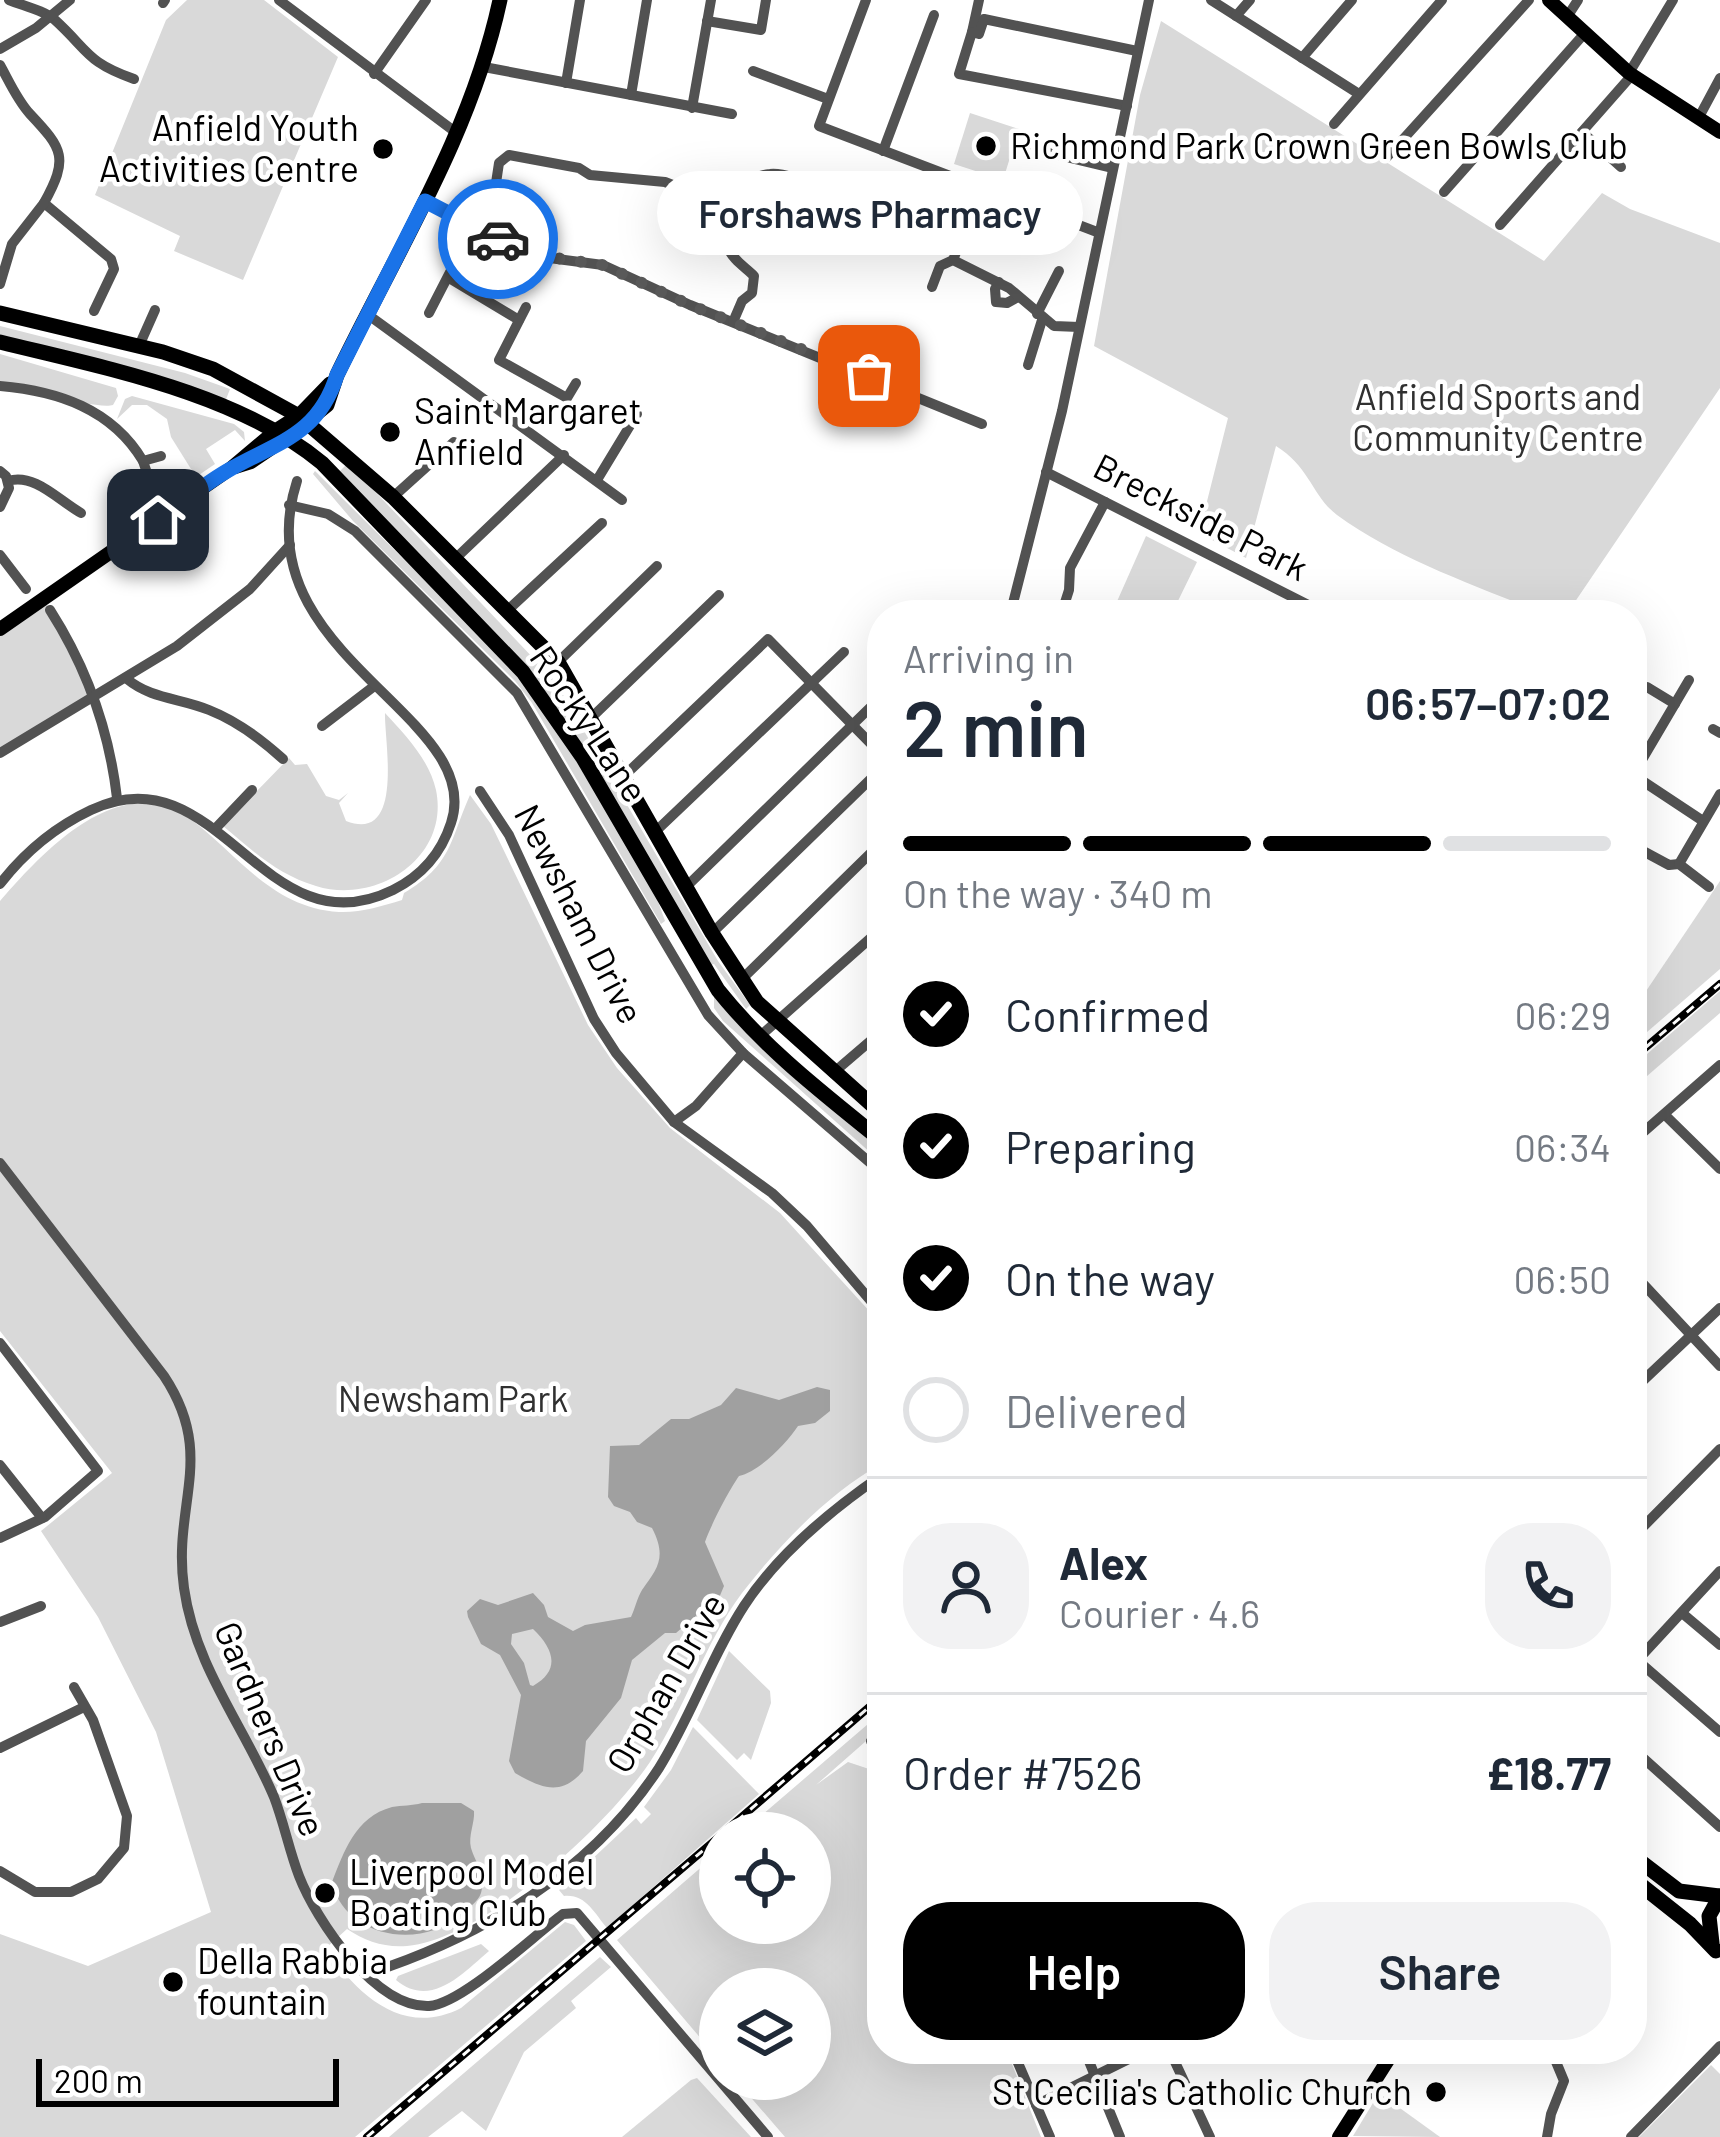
<!DOCTYPE html>
<html lang="en">
<head>
<meta charset="utf-8">
<style>
	:root { --surface:#fff; --page:#f2f2f3; --text:#1f2937; --muted:#747a83; --line:#e0e1e3; --accent:#000 }
	body { margin:0; font-family:Barlow,sans-serif; background:var(--page); color:var(--text); height:100vh; display:flex; flex-direction:column; font-size:45px; white-space:nowrap }
	* { box-sizing:border-box; margin:0 }
	p { font-size:39px; color:var(--muted) }
	.icon { flex:none; width:66px; height:66px; fill:none; stroke:currentColor; stroke-width:2; stroke-linecap:round; stroke-linejoin:round }
	.map { position:relative; flex:1; overflow:hidden }
	.sheet { position:absolute; left:867px; top:600px; width:780px; height:1464px; display:flex; flex-direction:column; background:var(--surface); border-radius:48px; box-shadow:0 12px 48px #0002 }
	.sheet>* { flex:none }
	.controls { position:absolute; left:699px; top:1812px; display:grid; gap:24px }
	.controls a { display:grid; place-items:center; width:132px; height:132px; border-radius:50%; background:var(--surface); box-shadow:0 12px 48px #0002; font-size:60px }
	.scale { position:absolute; left:36px; bottom:30px; width:303px; box-sizing:border-box; padding-left:12px; border:6px solid #000; border-top:0; font-size:33px; line-height:42px; white-space:nowrap; color:#000; -webkit-text-stroke:9px #fff; paint-order:stroke }
	.pin { position:absolute; display:grid; place-items:center; width:102px; height:102px; color:#fff; margin:-51px; border-radius:24px; box-shadow:0 6px 18px #0006 }
	.courier { position:absolute; display:grid; place-items:center; width:120px; height:120px; margin:-60px; border:9px solid #1a73e8; border-radius:50%; background:#fff; color:#222; box-shadow:0 3px 15px #0007 }
	.bubble { position:absolute; height:84px; border-radius:42px; background:var(--surface); box-shadow:0 12px 48px #0002; font-size:39px; font-weight:600; line-height:84px; text-align:center }
	.headline em { font-style:normal; font-weight:600 }
	.headline div { display:flex; flex-direction:column-reverse }
	.headline { display:flex; align-items:center; justify-content:space-between; height:204px; padding:0 36px }
	h1 { font-size:78px; font-weight:600; line-height:90px }
	.bar { display:grid; grid-template-columns:repeat(4,1fr); gap:18px 12px; align-content:center; height:144px; padding:0 36px }
	.bar i { height:15px; border-radius:9px; background:var(--line) }
	.bar .current { background:var(--accent) }
	.bar p { grid-column:span 4 }
	.line { display:flex; align-items:center; gap:30px; padding:0 36px; border-top:3px solid var(--line) }
	.line div { flex:1 }
	.round { display:grid; place-items:center; flex:none; width:126px; height:126px; border-radius:48px; background:var(--page) }
	ol { padding:0 36px; list-style:none }
	li { display:flex; align-items:center; gap:36px; height:132px }
	li p { margin-inline-start:auto }
	li .icon { padding:12px; border-radius:50%; background:var(--accent); color:#fff; stroke-width:4 }
	li:last-child { color:var(--muted) }
	li i { width:66px; height:66px; border:6px solid var(--line); border-radius:50% }
	.button { display:flex; gap:24px; margin-top:auto; padding:24px 36px }
	.button a { flex:1; height:138px; border-radius:48px; background:var(--accent); color:#fff; font-size:48px; font-weight:600; line-height:138px; text-align:center }
	.button a+a { background:var(--page); color:var(--text) }
	.map>svg:first-child { display:block }
	.green { fill:#d9d9d9 }
	.water { fill:#a0a0a0; fill-rule:evenodd }
	.lines { fill:none; stroke-linecap:round; stroke-linejoin:round }
	.minor { stroke:#525252; stroke-width:10 }
	.major { stroke:#000; stroke-width:14 }
	.highway { stroke:#000; stroke-width:15 }
	.rail-casing { stroke:#000; stroke-width:8 }
	.rail { stroke:#fff; stroke-width:3; stroke-dasharray:9; stroke-linecap:butt }
	.done { stroke:#595959; stroke-width:12; stroke-dasharray:0 21.6 }
	.route { stroke:#1a73e8; stroke-width:15 }
	.poi-dot { fill:#000; stroke:#fff; stroke-width:4.5 }
	.labels { text-anchor:middle; stroke-width:9; stroke-linejoin:round; paint-order:stroke }
	.poi-label { font-size:36px; fill:#000; stroke:#fff; text-anchor:start }
	.park-label { font-size:36px; fill:#303030; stroke:#fff }
	.street-label { font-size:36px; fill:#000; stroke:#fff }
</style>
</head>
<body>
<div class="map">
<svg width="1720" height="2137" viewBox="0 0 1720 2137">
	<rect width="100%" height="100%" fill="#fff"/>
	<!-- green -->
	<g class="green">
		<path d="M 187,0 L 264,0 L 338,57 L 243,280 L 174,251 L 180,236 L 95,195 L 166,20 Z"/>
		<path d="M 1161,21 L 1544,261 L 1602,193 L 1630,209 L 1720,243 L 1720,388 L 1566,615 L 1547,615 C 1477,586 1399,560 1337,515 C 1312,496 1310,467 1276,446 L 1246,558 L 1199,533 L 1228,418 L 1094,346 L 1140,95 Z"/>
		<path d="M 970,113 L 1019,129 L 1003,180 L 954,164 Z"/>
		<path d="M 0,326 L 185,373 L 230,389 L 225,402 L 0,337 Z"/>
		<path d="M 0,354 L 116,388 L 118,396 L 113,405 C 96,410 23,387 0,381 Z"/>
		<path d="M 132,396 L 234,424 L 244,432 L 245,441 L 235,430 L 206,449 L 215,464 L 196,477 L 171,437 L 167,419 L 147,405 L 132,405 L 117,419 L 125,399 Z"/>
		<path d="M 348,463 L 555,681 L 718,961 L 750,1005 L 746,1009 L 714,964 L 711,965 L 572,730 L 543,688 L 340,471 Z"/>
		<path d="M 315,471 L 509,664 L 550,717 L 655,893 L 665,921 L 661,924 L 532,703 L 515,681 L 353,521 L 313,474 Z"/>
		<path d="M 1146,536 L 1197,562 L 1175,607 L 1189,615 L 1111,615 Z"/>
		<path d="M 43,599 L 73,646 L 94,696 L 0,753 L 0,629 Z"/>
		<path d="M 385,713 C 405,735 429,759 436,790 C 450,858 376,905 316,886 C 278,875 253,851 223,826 L 289,758 L 295,765 L 307,764 L 326,796 L 339,800 L 348,793 L 339,803 L 346,821 C 405,844 384,740 385,713 Z"/>
		<path d="M 470,795 L 491,824 L 588,1025 L 617,1068 L 670,1128 L 780,1213 L 882,1325 L 882,1463 C 827,1495 781,1543 742,1593 C 704,1644 685,1709 650,1762 C 607,1826 486,1938 407,1946 C 385,1948 365,1941 347,1929 L 326,1948 C 356,1994 403,2038 461,2008 L 565,1922 L 574,1925 L 586,1941 L 355,2137 L 0,2137 L 0,1934 L 88,1966 L 211,1912 L 156,1732 L 98,1617 L 41,1531 L 112,1473 L 0,1331 L 0,901 C 43,852 120,766 193,821 C 240,857 273,908 339,912 C 360,913 382,906 402,900 L 404,893 C 452,865 450,840 470,795 Z"/>
		<path d="M 1720,881 L 1720,969 L 1632,1045 L 1632,1012 Z"/>
		<path d="M 1720,991 L 1720,1013 L 1632,1089 L 1632,1067 Z"/>
		<path d="M 714,993 C 762,1055 821,1099 882,1147 L 882,1163 L 723,1021 L 714,1008 Z"/>
		<path d="M 729,1651 L 770,1691 L 771,1703 L 751,1760 L 744,1753 L 737,1760 L 697,1720 Z"/>
		<path d="M 882,1712 L 882,1727 L 816,1785 L 848,1762 L 878,1772 L 882,1781 L 882,2049 L 1006,2049 L 1041,2137 L 785,2137 L 735,2079 L 810,2079 L 810,1989 L 720,1989 L 720,2061 L 617,1940 L 720,1851 L 720,1923 L 810,1923 L 810,1833 L 741,1833 Z"/>
		<path d="M 693,1727 L 759,1794 L 607,1928 C 594,1913 586,1894 564,1896 L 559,1890 L 636,1818 L 641,1824 L 651,1814 L 644,1807 L 671,1770 Z"/>
		<path d="M 481,1944 L 489,1951 C 462,1974 431,2009 396,1980 L 398,1976 Z"/>
		<path d="M 600,1957 L 611,1967 L 571,2001 L 576,2008 L 524,2052 L 486,2131 L 462,2111 L 428,2137 L 389,2137 Z"/>
		<path d="M 1711,2065 L 1720,2074 L 1720,2137 L 1639,2137 Z"/>
		<path d="M 697,2078 L 751,2137 L 622,2137 L 691,2080 Z"/>
		<path d="M 1379,2093 L 1440,2137 L 1353,2136 Z"/>
	</g>
	<!-- water -->
	<g class="water">
		<path d="M 817,1387 L 830,1390 L 830,1411 L 815,1423 L 798,1426 C 787,1443 759,1472 739,1476 C 729,1490 710,1527 705,1542 L 724,1586 L 716,1605 L 703,1610 L 676,1633 L 665,1633 L 632,1660 L 621,1698 L 586,1741 L 583,1771 C 561,1797 541,1788 515,1773 L 509,1761 L 521,1695 L 500,1655 L 481,1644 L 468,1617 L 467,1611 L 480,1599 L 498,1605 L 533,1593 L 544,1605 L 548,1617 L 573,1631 L 585,1625 L 631,1617 C 635,1609 637,1598 642,1590 C 658,1568 667,1557 652,1528 L 637,1522 L 630,1512 L 614,1506 L 608,1497 L 610,1446 L 639,1445 L 671,1419 L 689,1419 L 721,1405 L 736,1388 L 779,1400 ZM 533,1629 C 554,1649 561,1670 533,1686 L 530,1685 L 524,1663 L 511,1644 L 512,1634 Z"/>
		<path d="M 422,1803 L 461,1803 L 474,1811 C 475,1823 468,1835 471,1848 C 476,1865 487,1873 481,1893 C 478,1902 469,1907 462,1914 C 422,1950 345,1939 332,1882 C 344,1852 355,1817 392,1807 C 402,1805 412,1806 422,1803 Z"/>
	</g>
	<g class="lines">
		<!-- minor -->
		<g class="minor">
			<path d="M 9,0 C 24,6 44,10 55,20 C 89,51 86,62 134,79"/>
			<path d="M 279,0 L 458,134"/>
			<path d="M 866,0 L 819,126 L 1097,232"/>
			<path d="M 1211,0 L 1359,94"/>
			<path d="M 163,3 L 165,0"/>
			<path d="M 1236,16 L 1250,0"/>
			<path d="M 1567,17 L 1578,0"/>
			<path d="M 707,21 L 761,30 L 766,0"/>
			<path d="M 972,32 L 979,0"/>
			<path d="M 0,49 L 36,28 L 70,0"/>
			<path d="M 1302,58 L 1352,0"/>
			<path d="M 0,65 C 9,81 17,100 30,114 C 63,149 69,158 44,203 L 111,259 L 114,269 L 94,311"/>
			<path d="M 484,67 L 732,114"/>
			<path d="M 753,71 L 828,99"/>
			<path d="M 1629,73 L 1673,0"/>
			<path d="M 374,74 L 426,0"/>
			<path d="M 566,83 L 580,0"/>
			<path d="M 631,95 L 647,0"/>
			<path d="M 1127,106 L 959,74 L 972,32 L 979,34 L 984,19 L 1137,51"/>
			<path d="M 692,108 L 711,0"/>
			<path d="M 1698,119 L 1720,78"/>
			<path d="M 1334,124 L 1442,0"/>
			<path d="M 1582,132 L 1621,167"/>
			<path d="M 1020,146 L 1112,168"/>
			<path d="M 883,151 L 934,15"/>
			<path d="M 1387,157 L 1529,0"/>
			<path d="M 1444,192 L 1584,34"/>
			<path d="M 425,201 L 473,229 L 542,257 L 603,265 L 690,305 L 982,424"/>
			<path d="M 1500,225 L 1632,75"/>
			<path d="M 953,260 L 969,220"/>
			<path d="M 449,278 L 519,320"/>
			<path d="M 999,282 L 995,289 L 996,302 L 1007,303 L 1018,297"/>
			<path d="M 0,284 L 12,244 L 44,203"/>
			<path d="M 932,287 L 940,266 L 953,260 L 1009,288 L 1054,326 L 1079,327"/>
			<path d="M 526,307 L 499,360 L 567,398 L 576,383"/>
			<path d="M 429,313 L 496,183 L 499,163 L 509,155 L 579,168 L 590,175 L 665,182 L 731,208"/>
			<path d="M 367,314 L 622,500"/>
			<path d="M 1037,314 L 1059,271"/>
			<path d="M 733,322 L 742,301 L 752,293 L 754,276 C 745,267 733,260 728,248 C 716,221 740,176 770,174 C 789,172 815,188 833,195"/>
			<path d="M 139,346 L 155,310"/>
			<path d="M 1028,365 L 1042,320"/>
			<path d="M 0,386 C 58,391 112,409 143,461"/>
			<path d="M 0,471 L 6,476 L 9,488 L 0,507"/>
			<path d="M 1046,472 L 1328,615"/>
			<path d="M 149,479 L 143,461 L 161,456"/>
			<path d="M 597,480 L 637,414"/>
			<path d="M 8,481 C 35,473 58,500 81,513"/>
			<path d="M 393,497 L 454,442"/>
			<path d="M 289,505 L 328,514 L 355,531 L 517,693 L 708,1015 L 743,1053 L 882,1173"/>
			<path d="M 0,555 L 26,589"/>
			<path d="M 455,559 L 564,455"/>
			<path d="M 509,609 L 602,523"/>
			<path d="M 50,610 C 87,668 109,729 117,798"/>
			<path d="M 1010,615 L 1062,411 L 1149,0"/>
			<path d="M 1061,615 L 1069,590 L 1070,568 L 1105,502"/>
			<path d="M 558,662 L 657,566"/>
			<path d="M 127,679 C 151,699 180,698 209,710 C 237,721 261,739 283,759"/>
			<path d="M 1647,687 L 1675,704"/>
			<path d="M 592,717 L 719,595"/>
			<path d="M 322,726 L 373,687"/>
			<path d="M 1713,729 L 1720,733"/>
			<path d="M 0,753 L 177,646 L 250,589 L 290,545"/>
			<path d="M 1632,774 L 1703,821"/>
			<path d="M 1633,775 L 1689,680"/>
			<path d="M 624,776 L 768,639 L 882,755"/>
			<path d="M 480,791 L 509,835 L 594,1019 L 616,1053 L 674,1122 L 772,1193 L 807,1226 L 882,1314"/>
			<path d="M 215,829 L 252,790"/>
			<path d="M 656,831 L 844,652"/>
			<path d="M 1643,851 L 1669,865 L 1679,864 L 1709,887"/>
			<path d="M 1679,864 L 1720,794"/>
			<path d="M 0,884 C 24,853 55,827 91,810 C 219,749 263,954 393,890 C 421,876 441,854 451,823 C 487,715 241,654 297,481"/>
			<path d="M 687,886 L 882,696"/>
			<path d="M 712,933 L 882,768"/>
			<path d="M 741,980 L 882,842"/>
			<path d="M 759,1037 L 882,928"/>
			<path d="M 833,1073 L 882,1031"/>
			<path d="M 1665,1115 L 1720,1169"/>
			<path d="M 674,1122 L 696,1106 L 743,1053"/>
			<path d="M 1632,1142 L 1720,1065"/>
			<path d="M 0,1163 L 164,1376 C 217,1456 172,1504 184,1588 C 195,1667 244,1726 274,1797 C 284,1823 289,1850 299,1876 C 316,1920 375,2008 429,2006 C 462,2004 533,1936 563,1914 L 577,1913 L 768,2137"/>
			<path d="M 1632,1272 L 1720,1366"/>
			<path d="M 0,1343 L 98,1471 L 45,1517 L 0,1538"/>
			<path d="M 1632,1391 L 1720,1308"/>
			<path d="M 0,1465 L 42,1518"/>
			<path d="M 1632,1538 L 1720,1449"/>
			<path d="M 1682,1613 L 1720,1645"/>
			<path d="M 0,1622 L 41,1606"/>
			<path d="M 1637,1660 L 1720,1732"/>
			<path d="M 1632,1666 L 1720,1571"/>
			<path d="M 871,1741 L 882,1763"/>
			<path d="M 0,1748 L 82,1708"/>
			<path d="M 1632,1748 L 1720,1827"/>
			<path d="M 0,1871 L 35,1892 L 71,1892 L 98,1879 L 124,1848 L 127,1816 L 93,1720 L 74,1687"/>
			<path d="M 367,1974 C 482,1937 591,1872 659,1768 C 691,1717 711,1657 744,1606 C 778,1554 831,1510 882,1475"/>
			<path d="M 1012,2049 L 1050,2137"/>
			<path d="M 1084,2049 L 1120,2137"/>
			<path d="M 1169,2049 L 1210,2137"/>
			<path d="M 1036,2105 L 1149,2049"/>
			<path d="M 1547,2137 L 1551,2114 L 1564,2081 L 1554,2057 L 1563,2049"/>
			<path d="M 1631,2137 L 1720,2046"/>
		</g>
		<!-- major -->
		<g class="major">
			<path d="M 1549,0 L 1629,73 L 1720,132"/>
			<path d="M 235,467 L 251,462 L 285,439"/>
			<path d="M 0,629 L 230,469 L 274,432"/>
			<path d="M 1339,2137 L 1395,2049"/>
		</g>
		<!-- highway -->
		<g class="highway">
			<path d="M 0,313 L 163,352 L 213,369 L 299,416 L 393,497 L 558,662 L 712,933 L 757,1002 L 882,1114"/>
			<path d="M 0,342 C 105,368 237,393 322,463 L 523,672 L 583,758 L 718,990 C 765,1049 824,1094 882,1141"/>
			<path d="M 274,432 L 299,416 L 330,384"/>
			<path d="M 285,439 L 327,405 L 337,375 C 396,252 471,135 500,0"/>
			<path d="M 1632,1855 L 1679,1891 L 1719,1896"/>
			<path d="M 1632,1878 L 1690,1924 L 1716,1951"/>
			<path d="M 1712,1943 L 1709,1916 L 1720,1896"/>
		</g>
		<defs>
			<g id="rail">
				<path d="M 1632,1059 L 1720,984"/>
				<path d="M 723,1833 L 882,1696"/>
				<path d="M 367,2137 L 720,1836"/>
			</g>
		</defs>
		<!-- rail casing -->
		<use href="#rail" class="rail-casing"/>
		<!-- rail -->
		<use href="#rail" class="rail"/>
	</g>
	<g class="lines">
		<!-- done -->
		<path class="done" d="M 498,239 L 542,256 L 603,265 L 690,305 L 869,376"/>
		<!-- route -->
		<path class="route" d="M 158,520 C 180,504 203,485 227,471 C 277,442 318,436 337,375 L 425,201 L 498,239"/>
	</g>
	<!-- markers -->
	<g class="poi-dot">
		<circle cx="986" cy="146" r="12"/>
		<circle cx="383" cy="149" r="12"/>
		<circle cx="390" cy="432" r="12"/>
		<circle cx="325" cy="1893" r="12"/>
		<circle cx="173" cy="1982" r="12"/>
		<circle cx="1436" cy="2092" r="12"/>
	</g>
	<g class="labels">
		<!-- poi labels -->
		<g class="poi-label">
			<text x="359" y="141" text-anchor="end">Anfield Youth<tspan x="359" dy="41">Activities Centre</tspan></text>
			<text x="1010" y="159">Richmond Park Crown Green Bowls Club</text>
			<text x="414" y="424">Saint Margaret<tspan x="414" dy="41">Anfield</tspan></text>
			<text x="349" y="1885">Liverpool Model<tspan x="349" dy="41">Boating Club</tspan></text>
			<text x="197" y="1974">Della Rabbia<tspan x="197" dy="41">fountain</tspan></text>
			<text x="1412" y="2105" text-anchor="end">St Cecilia's Catholic Church</text>
		</g>
		<!-- park labels -->
		<g class="park-label">
			<text x="1498" y="410">Anfield Sports and<tspan x="1498" dy="41">Community Centre</tspan></text>
			<text x="453" y="1412">Newsham Park</text>
		</g>
		<!-- street labels -->
		<g class="street-label">
			<text transform="translate(1201 517) rotate(27)" y="13">Breckside Park</text>
			<text transform="translate(589 724) rotate(56)" y="13">Rocky Lane</text>
			<text transform="translate(579 914) rotate(63)" y="13">Newsham Drive</text>
			<text transform="translate(666 1683) rotate(-60)" y="13">Orphan Drive</text>
			<text transform="translate(270 1729) rotate(67)" y="13">Gardners Drive</text>
		</g>
	</g>
</svg>
<div class="controls">
<a><svg class="icon" aria-label="locate" viewBox="0 0 24 24"><circle cx="12" cy="12" r="6"/><path d="M12 2v4M12 18v4M2 12h4M18 12h4"/></svg></a>
<a><svg class="icon" aria-label="layers" viewBox="0 0 24 24"><path d="M12 4l9 5-9 5-9-5zM3 14l9 5 9-5"/></svg></a>
</div>
<div class="scale">200 m</div>
<div class="pin" style="left:869px;top:376px;background:#ea580c"><svg class="icon" aria-label="bag" viewBox="0 0 24 24"><path d="M5 8h14l-1 12H6zM9 8a3 3 0 0 1 6 0"/></svg></div>
<div class="pin" style="left:158px;top:520px;background:#1f2937"><svg class="icon" aria-label="home" viewBox="0 0 24 24"><path d="M3 11l9-7 9 7M6 9v11h12V9"/></svg></div>
<div class="courier" style="left:498px;top:239px"><svg class="icon" aria-label="car" viewBox="0 0 24 24"><path d="M5 17H2v-5l4-1 3-4h7l3 4 3 1v5h-3M9 17h6M6 11h13"/><circle cx="7" cy="17" r="2"/><circle cx="17" cy="17" r="2"/></svg></div>
<div class="bubble" style="left:657px;top:171px;width:426px">Forshaws Pharmacy</div>
<section class="sheet">
<div class="headline"><div><h1>2 min</h1><p>Arriving in</p></div><em>06:57–07:02</em></div>
<div class="bar"><i class="current"></i><i class="current"></i><i class="current"></i><i></i><p>On the way · 340 m</p></div>
<ol>
<li><svg class="icon" aria-label="check" viewBox="0 0 24 24"><path d="M5 12l5 5 9-10"/></svg>Confirmed<p>06:29</p></li>
<li><svg class="icon" aria-label="check" viewBox="0 0 24 24"><path d="M5 12l5 5 9-10"/></svg>Preparing<p>06:34</p></li>
<li><svg class="icon" aria-label="check" viewBox="0 0 24 24"><path d="M5 12l5 5 9-10"/></svg>On the way<p>06:50</p></li>
<li><i></i>Delivered</li>
</ol>
<div class="line" style="height:216px"><a class="round"><svg class="icon" aria-label="person" viewBox="0 0 24 24"><circle cx="12" cy="8" r="4"/><path d="M4 21q1-7 8-7t8 7"/></svg></a><div><b>Alex</b><p>Courier · 4.6</p></div><a class="round"><svg class="icon" aria-label="phone" viewBox="0 0 24 24"><path d="M5 4h4l2 5-3 2q2 4 5 5l2-3 5 2v4C11 20 4 13 5 4z"/></svg></a></div>
<div class="line" style="height:156px"><div>Order #7526</div><b>£18.77</b></div>
<div class="button"><a>Help</a><a>Share</a></div>
</section>
</div>
</body>
</html>
